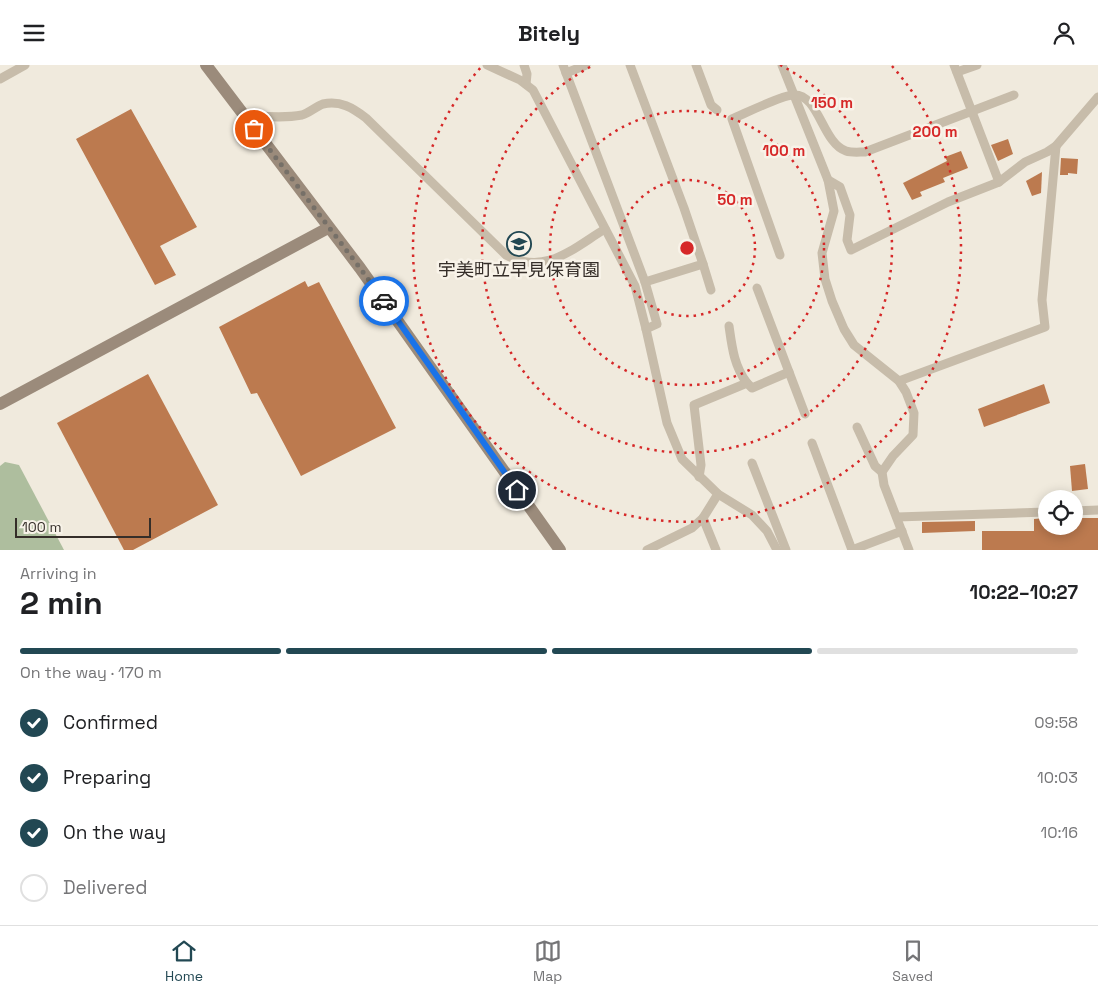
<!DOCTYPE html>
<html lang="en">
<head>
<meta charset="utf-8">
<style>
	:root { --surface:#fff; --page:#f2f2f2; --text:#202124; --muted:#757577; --line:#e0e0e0; --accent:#224853 }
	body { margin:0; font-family:"Space Grotesk","Noto Sans JP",sans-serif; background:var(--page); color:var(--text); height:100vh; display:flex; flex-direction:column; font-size:19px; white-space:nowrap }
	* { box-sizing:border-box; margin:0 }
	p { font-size:16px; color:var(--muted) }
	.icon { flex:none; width:28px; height:28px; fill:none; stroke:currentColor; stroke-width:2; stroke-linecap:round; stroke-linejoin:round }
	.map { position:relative; height:485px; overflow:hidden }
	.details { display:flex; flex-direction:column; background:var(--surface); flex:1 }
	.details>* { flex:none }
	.buttons { position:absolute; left:1038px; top:425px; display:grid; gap:10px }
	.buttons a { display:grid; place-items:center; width:45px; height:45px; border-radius:50%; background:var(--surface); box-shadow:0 2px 12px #0003; font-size:25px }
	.scale { position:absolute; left:15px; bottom:12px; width:136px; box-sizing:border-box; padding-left:5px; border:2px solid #352e29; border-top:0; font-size:14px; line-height:18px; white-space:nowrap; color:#352e29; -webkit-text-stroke:4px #f8f3e9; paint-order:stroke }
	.pin { position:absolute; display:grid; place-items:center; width:42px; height:42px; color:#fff; margin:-21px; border:2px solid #fff; border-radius:50%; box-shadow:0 1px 5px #0007 }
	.courier { position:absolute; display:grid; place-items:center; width:50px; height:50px; margin:-25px; border:4px solid #1a73e8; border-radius:50%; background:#fff; color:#222; box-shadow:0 1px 6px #0007 }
	.head em { font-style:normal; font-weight:700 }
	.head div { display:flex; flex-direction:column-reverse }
	.head { display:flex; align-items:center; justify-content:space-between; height:85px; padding:0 20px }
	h1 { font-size:32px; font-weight:700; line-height:38px }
	.bar { display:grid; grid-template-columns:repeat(4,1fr); gap:8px 5px; align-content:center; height:60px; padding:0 20px }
	.bar i { height:6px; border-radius:4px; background:var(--line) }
	.bar .current { background:var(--accent) }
	.bar p { grid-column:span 4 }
	ol { padding:0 20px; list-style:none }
	li { display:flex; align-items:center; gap:15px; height:55px }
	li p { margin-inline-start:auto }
	li .icon { padding:5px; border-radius:50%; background:var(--accent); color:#fff; stroke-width:4 }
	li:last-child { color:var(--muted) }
	li i { width:28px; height:28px; border:2px solid var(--line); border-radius:50% }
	header { display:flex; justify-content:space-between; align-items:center; height:65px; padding:0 20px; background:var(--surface); font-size:22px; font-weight:700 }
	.dock { display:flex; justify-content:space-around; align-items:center; height:70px; border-top:1px solid var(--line); background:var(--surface); font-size:14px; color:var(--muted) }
	.dock a { display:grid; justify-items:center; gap:2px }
	.dock .current { color:var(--accent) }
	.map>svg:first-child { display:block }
	.green { fill:#aebe9e }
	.building { fill:#bc7a4f }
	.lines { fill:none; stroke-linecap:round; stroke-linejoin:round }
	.street { stroke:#c7bcaa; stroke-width:9 }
	.secondary { stroke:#9b8b7b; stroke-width:12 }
	.done { stroke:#767068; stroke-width:5; stroke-dasharray:0 9 }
	.route { stroke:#1a73e8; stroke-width:6 }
	.ring { fill:none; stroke:#d62828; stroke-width:2.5; stroke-dasharray:2.5 5 }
	.labels { text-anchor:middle; stroke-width:5; stroke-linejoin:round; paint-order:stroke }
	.poi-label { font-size:18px; fill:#352e29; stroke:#f8f3e9 }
	.centre { fill:#d62828; stroke:#f8f3e9; stroke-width:2.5 }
	.ring-label { font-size:15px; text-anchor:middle; font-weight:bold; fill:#d62828; stroke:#f8f3e9; stroke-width:5; stroke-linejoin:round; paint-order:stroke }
</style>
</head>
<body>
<header><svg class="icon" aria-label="menu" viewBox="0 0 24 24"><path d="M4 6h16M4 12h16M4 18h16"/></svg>Bitely<svg class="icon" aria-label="person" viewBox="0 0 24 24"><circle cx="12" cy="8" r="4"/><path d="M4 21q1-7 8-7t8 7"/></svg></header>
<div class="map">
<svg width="1098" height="485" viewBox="0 0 1098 485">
	<rect width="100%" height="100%" fill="#f0eadd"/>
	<!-- green -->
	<path class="green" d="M 5,397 L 19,400 L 64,485 L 0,485 L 0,401 Z"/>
	<!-- building -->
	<g class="building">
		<path d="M 131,44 L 197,162 L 160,181 L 176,210 L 155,220 L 76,74 Z"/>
		<path d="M 1008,74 L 1013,89 L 998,96 L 991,80 Z"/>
		<path d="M 961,86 L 968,103 L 943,113 L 945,117 L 920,127 L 922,131 L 912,135 L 903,118 L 947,96 L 945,92 Z"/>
		<path d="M 1061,93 L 1078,94 L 1077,109 L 1068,108 L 1068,110 L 1060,110 Z"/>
		<path d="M 1042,107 L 1041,128 L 1032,131 L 1026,116 Z"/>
		<path d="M 305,216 L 308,222 L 319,217 L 396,363 L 301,411 L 257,328 L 251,329 L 219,262 Z"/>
		<path d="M 148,309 L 218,440 L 133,485 L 124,485 L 57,358 Z"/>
		<path d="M 1044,319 L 1050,338 L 984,362 L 978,344 Z"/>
		<path d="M 1085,399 L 1088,424 L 1072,426 L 1070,401 Z"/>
		<path d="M 1046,453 L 1046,461 L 1074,461 L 1074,453 L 1098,453 L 1098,485 L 982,485 L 982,466 L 1034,466 L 1034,454 Z"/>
		<path d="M 975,456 L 975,466 L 922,468 L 922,457 Z"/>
	</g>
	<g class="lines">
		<!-- street -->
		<g class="street">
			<path d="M 487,0 L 520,15 L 533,25 L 635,221 L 646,264 L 667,358 L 682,394 L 718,429 L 752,450 L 767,466 L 777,485"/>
			<path d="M 524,0 L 527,9 L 526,19"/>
			<path d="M 563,0 L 645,217"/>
			<path d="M 630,0 L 684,143 L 703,199 L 645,217 L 657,259 L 646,264"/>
			<path d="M 696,0 L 711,40 L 717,45"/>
			<path d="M 782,0 L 828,115 L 834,146 L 822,188 L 825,214 L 832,236 L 844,264 L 854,280 L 899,316 L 906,327 L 914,348 L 913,370 L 893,391 L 882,407 L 884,420 L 909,485"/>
			<path d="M 954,0 L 999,117"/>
			<path d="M 957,7 L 977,0"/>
			<path d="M 566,8 L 586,0"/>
			<path d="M 0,14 L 25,0"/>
			<path d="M 243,50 C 262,51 282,54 302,50 C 309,48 315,42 323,39 C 340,35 353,43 366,53 L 506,190 C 545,211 572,184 605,164"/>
			<path d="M 828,115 L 840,122 L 850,150 L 847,175 L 851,185 L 948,137 L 999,117 L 1025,97 L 1047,87 L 1056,81 L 1098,32"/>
			<path d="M 780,190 L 732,54 C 744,49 782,30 793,30 C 819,28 822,78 846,86 C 852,88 859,87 865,87 L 1014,30"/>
			<path d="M 703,199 L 711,225"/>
			<path d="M 757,223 L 805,349"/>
			<path d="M 729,261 C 732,282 734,301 747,318"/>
			<path d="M 899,316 L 1045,262 L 1042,235 L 1056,81"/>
			<path d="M 857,362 L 875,401 L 882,407"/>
			<path d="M 812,378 L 852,485 L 902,466"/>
			<path d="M 752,398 L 786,485"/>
			<path d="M 699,412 L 701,400 L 694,340 L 747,318 L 752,323 L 789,307"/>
			<path d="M 1074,446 L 1098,445"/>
			<path d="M 897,452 L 1046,447"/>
			<path d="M 703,453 L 716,485"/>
			<path d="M 647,485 L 692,463 L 703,453 L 718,429"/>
		</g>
		<!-- secondary -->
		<g class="secondary">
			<path d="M 206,0 L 360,203 L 560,485"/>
			<path d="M 0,339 L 328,163"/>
		</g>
	</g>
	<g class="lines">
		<!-- done -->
		<path class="done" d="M 254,64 L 360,203 L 384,236"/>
		<!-- route -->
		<path class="route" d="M 384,236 L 517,425"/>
	</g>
	<!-- distance rings -->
	<g class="ring">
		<circle cx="687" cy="183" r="68"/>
		<circle cx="687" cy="183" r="137"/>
		<path d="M780 0A205 205 0 1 1 594 0"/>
		<path d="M892 1A274 274 0 1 1 482 1"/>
	</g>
	<!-- icons -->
	<defs>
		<symbol id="school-ring" viewBox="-11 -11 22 22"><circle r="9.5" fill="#f8f3e9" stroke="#224853" stroke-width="1.5"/><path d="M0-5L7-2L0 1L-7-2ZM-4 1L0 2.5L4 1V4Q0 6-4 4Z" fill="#224853"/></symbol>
	</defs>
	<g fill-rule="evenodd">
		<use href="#school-ring" x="505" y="165" width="28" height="28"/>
	</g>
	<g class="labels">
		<!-- poi labels -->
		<g class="poi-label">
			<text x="519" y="211">宇美町立早見保育園</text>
		</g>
	</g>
	<circle cx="687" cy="183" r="8" class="centre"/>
	<g class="ring-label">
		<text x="832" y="43">150 m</text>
		<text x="935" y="72">200 m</text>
		<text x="784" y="91">100 m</text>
		<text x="735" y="140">50 m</text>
	</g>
</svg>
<div class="buttons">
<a><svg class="icon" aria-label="locate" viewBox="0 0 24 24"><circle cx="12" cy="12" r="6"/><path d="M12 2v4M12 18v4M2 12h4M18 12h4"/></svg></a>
</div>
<div class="scale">100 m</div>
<div class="pin" style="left:254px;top:64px;background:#ea580c"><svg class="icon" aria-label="bag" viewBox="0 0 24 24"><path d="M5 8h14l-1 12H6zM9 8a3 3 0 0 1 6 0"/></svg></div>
<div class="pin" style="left:517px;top:425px;background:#1f2937"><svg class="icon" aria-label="home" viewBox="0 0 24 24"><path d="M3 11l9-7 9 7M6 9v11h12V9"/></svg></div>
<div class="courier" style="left:384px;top:236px"><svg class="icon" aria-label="car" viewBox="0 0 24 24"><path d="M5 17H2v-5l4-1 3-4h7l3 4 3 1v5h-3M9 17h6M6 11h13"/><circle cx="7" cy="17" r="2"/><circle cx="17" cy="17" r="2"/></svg></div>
</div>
<section class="details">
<div class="head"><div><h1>2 min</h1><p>Arriving in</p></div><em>10:22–10:27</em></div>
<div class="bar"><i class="current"></i><i class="current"></i><i class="current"></i><i></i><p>On the way · 170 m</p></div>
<ol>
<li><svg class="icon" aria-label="check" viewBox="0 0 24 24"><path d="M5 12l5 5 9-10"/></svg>Confirmed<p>09:58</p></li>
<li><svg class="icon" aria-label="check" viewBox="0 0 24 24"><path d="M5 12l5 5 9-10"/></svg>Preparing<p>10:03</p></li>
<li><svg class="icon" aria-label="check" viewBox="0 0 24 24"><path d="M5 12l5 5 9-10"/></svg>On the way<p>10:16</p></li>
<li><i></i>Delivered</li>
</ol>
</section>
<nav class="dock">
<a class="current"><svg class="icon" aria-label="home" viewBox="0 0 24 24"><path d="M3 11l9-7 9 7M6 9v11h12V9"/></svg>Home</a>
<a><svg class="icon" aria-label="map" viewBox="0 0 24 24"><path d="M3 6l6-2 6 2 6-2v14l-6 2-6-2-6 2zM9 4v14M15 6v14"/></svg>Map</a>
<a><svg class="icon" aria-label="saved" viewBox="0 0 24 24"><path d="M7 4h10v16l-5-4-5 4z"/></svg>Saved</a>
</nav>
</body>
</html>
